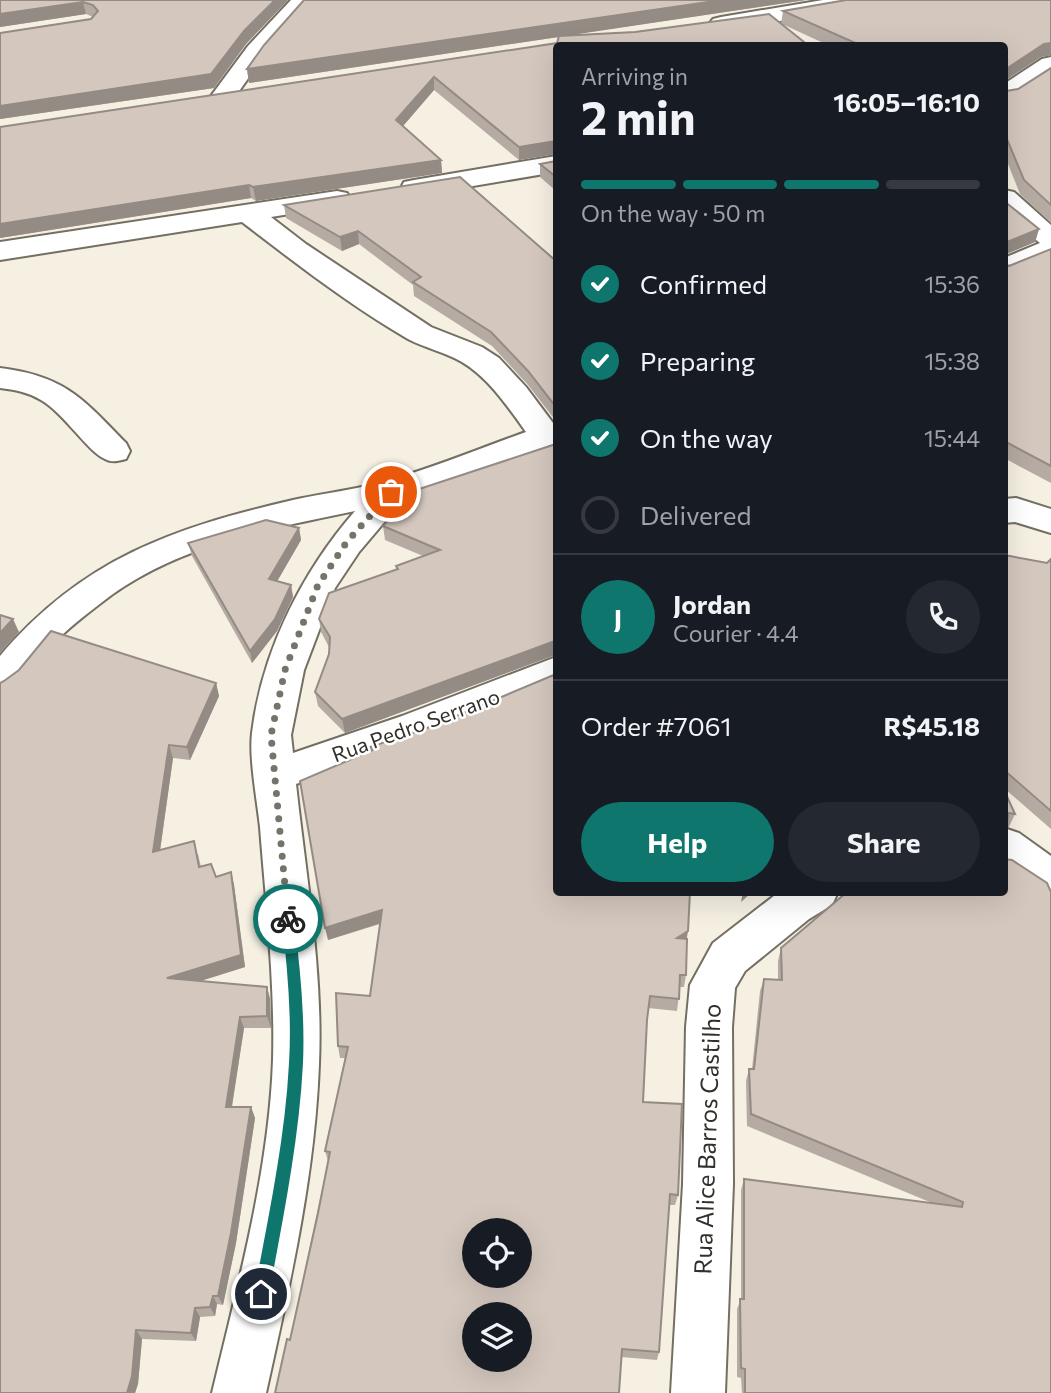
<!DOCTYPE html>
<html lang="en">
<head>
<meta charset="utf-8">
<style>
	:root { --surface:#171b24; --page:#242831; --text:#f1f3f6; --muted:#9ea1a6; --line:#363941; --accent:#0f766e }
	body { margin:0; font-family:Commissioner,sans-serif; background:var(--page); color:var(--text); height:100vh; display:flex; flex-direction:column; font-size:26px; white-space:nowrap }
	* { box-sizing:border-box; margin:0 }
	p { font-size:23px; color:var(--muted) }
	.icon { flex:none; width:38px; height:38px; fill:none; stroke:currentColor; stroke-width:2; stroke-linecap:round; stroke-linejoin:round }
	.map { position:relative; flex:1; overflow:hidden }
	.drawer { position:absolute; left:553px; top:42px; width:455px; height:854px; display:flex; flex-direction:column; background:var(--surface); border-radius:7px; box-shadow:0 7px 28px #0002 }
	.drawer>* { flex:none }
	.fabs { position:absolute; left:462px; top:1218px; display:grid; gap:14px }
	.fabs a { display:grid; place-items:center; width:70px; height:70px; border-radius:50%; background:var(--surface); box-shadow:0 7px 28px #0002; font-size:35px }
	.pin { position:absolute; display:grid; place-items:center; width:60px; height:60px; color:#fff; margin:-30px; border:4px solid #fff; border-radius:50%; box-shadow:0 2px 7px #0007 }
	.courier { position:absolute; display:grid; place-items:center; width:70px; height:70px; margin:-35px; border:5px solid #0f766e; border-radius:50%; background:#fff; color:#222; box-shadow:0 2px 9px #0007 }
	.head em { font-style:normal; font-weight:700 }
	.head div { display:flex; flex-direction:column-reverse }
	.head { display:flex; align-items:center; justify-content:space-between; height:119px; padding:0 28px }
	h1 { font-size:46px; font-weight:700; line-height:52px }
	.bar { display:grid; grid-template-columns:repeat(4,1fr); gap:10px 7px; align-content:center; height:84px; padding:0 28px }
	.bar i { height:9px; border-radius:5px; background:var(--line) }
	.bar .active { background:var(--accent) }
	.bar p { grid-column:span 4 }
	.line { display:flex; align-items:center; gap:18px; padding:0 28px; border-top:2px solid var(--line) }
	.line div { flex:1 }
	.round { display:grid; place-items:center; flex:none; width:74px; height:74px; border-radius:37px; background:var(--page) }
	ol { padding:0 28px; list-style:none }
	li { display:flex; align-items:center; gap:21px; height:77px }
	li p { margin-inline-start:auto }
	li .icon { padding:7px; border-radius:50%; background:var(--accent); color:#fff; stroke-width:4 }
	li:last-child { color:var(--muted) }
	li i { width:38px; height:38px; border:4px solid var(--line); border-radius:50% }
	.cta { display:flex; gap:14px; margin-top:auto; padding:14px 28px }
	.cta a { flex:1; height:80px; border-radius:42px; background:var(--accent); color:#fff; font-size:28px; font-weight:700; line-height:80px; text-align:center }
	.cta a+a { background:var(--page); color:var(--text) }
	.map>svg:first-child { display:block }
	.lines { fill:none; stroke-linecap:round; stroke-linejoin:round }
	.minor-casing { stroke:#746f63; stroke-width:4 }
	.minor { fill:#fff; fill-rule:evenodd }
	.wall { fill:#b6aba3 }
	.shaded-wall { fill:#948b85 }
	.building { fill:#d4c7be; stroke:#948b85; stroke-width:2; fill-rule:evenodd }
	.route { fill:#0f766e }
	.done { stroke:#76736b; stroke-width:7; stroke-dasharray:0 12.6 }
	.labels { text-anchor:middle; stroke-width:5; stroke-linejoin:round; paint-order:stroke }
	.street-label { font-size:21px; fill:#32302b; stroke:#fff }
	.near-street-label { font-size:24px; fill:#32302b; stroke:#fff }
</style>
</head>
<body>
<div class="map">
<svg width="1051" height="1393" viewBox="0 0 1051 1393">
	<rect width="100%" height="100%" fill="#f5f0e2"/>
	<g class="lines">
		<defs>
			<g id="minor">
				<path d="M 291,0 L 314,0 L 264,56 L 232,101 L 223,103 L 214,101 L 211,96 L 248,46 Z"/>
				<path d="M 823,0 L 875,0 L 872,5 L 864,7 L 721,31 L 713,29 L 709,24 L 713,19 L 721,17 Z"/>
				<path d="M 1051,57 L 1051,75 L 1013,100 L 1004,102 L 1004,84 L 1042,59 Z"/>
				<path d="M 556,156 L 556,172 L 414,196 L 404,194 L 401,188 L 404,182 L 414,180 Z"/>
				<path d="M 1004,190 L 1014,192 L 1051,225 L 1051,259 L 1004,277 L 1004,258 L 1040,243 L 1004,214 Z"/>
				<path d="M 337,191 L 347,193 L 351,199 L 347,205 L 271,217 L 306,244 L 431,327 L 482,347 L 499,358 L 526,387 L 553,423 L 556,423 L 556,444 L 403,500 L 359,552 L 335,588 L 304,670 L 291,735 L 293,753 L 402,716 L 556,657 L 556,687 L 430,738 L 296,784 C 306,876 323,971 319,1064 C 315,1175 290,1284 266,1393 L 212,1393 C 238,1284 269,1172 273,1060 C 275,982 266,905 260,827 C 257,800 249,758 252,733 C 262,651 302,572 355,511 C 268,529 173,546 101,603 C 84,616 66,630 52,645 C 35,663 24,689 0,696 L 0,656 C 83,559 172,528 293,500 C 324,493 356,490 386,481 C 433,468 480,448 526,432 C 508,407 489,378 462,362 C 445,352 425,348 408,339 C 351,306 294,262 242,222 L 0,260 L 0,242 Z"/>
				<path d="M 0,368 C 65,376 83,399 126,443 L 130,451 L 126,459 C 118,461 112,463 105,459 C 88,452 64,413 41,400 C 28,392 15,390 0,388 Z"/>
				<path d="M 1016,498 L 1051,509 L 1051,533 L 1015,522 L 1004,523 L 1004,499 Z"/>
				<path d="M 1004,828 L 1019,833 L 1051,856 L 1051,897 L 1036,892 L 1004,869 Z"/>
				<path d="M 779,892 L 838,892 L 832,905 L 809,919 L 745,971 L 735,988 L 732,1027 L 733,1184 L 725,1393 L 671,1393 L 683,1184 L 686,1027 L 690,985 L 713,943 Z"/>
			</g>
		</defs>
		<!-- minor casing -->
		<use href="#minor" class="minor-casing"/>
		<!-- minor -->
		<use href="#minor" class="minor"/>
	</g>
	<!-- wall -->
	<g class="wall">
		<path d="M 0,0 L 288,0 L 246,44 L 214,88 L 0,119 L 0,33 L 91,19 L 93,17 L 86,14 L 0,27 Z"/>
		<path d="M 304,0 L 806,0 L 568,35 L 635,32 L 769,14 L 781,24 L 783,11 L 846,0 L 1051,0 L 1051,55 L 1041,57 L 1006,80 L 1006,91 L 1018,89 L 1051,68 L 1051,223 L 1020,194 L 1004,154 L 1004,46 L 830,46 L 782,24 L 809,46 L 556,46 L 556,154 L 519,160 L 434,90 L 403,126 L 441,160 L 442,173 L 256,201 L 251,198 L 0,238 L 0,127 L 557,43 L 559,37 L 249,83 L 247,69 L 264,45 Z"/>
		<path d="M 556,161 L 556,191 L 540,177 L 540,164 Z"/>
		<path d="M 1004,201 L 1039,229 L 1035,242 L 1006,254 L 1005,263 L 1009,266 L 1051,249 L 1051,483 L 1004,458 Z"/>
		<path d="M 284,205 L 556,261 L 556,421 L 528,385 L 492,346 L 414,296 L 413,285 L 359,244 L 342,251 L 286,218 Z"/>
		<path d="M 556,444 L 556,656 L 555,655 L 345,733 L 318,706 L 315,692 L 329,654 L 329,647 L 321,632 L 319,619 L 396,570 L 396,566 L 423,556 L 385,540 L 383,526 Z"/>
		<path d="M 299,528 L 301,540 L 277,581 L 291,585 L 293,597 L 277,631 L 252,663 L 192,556 L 188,543 Z"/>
		<path d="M 1004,555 L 1047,563 L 1051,559 L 1051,829 L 1004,788 Z"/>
		<path d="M 0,683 L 216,683 L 219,696 L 190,760 L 173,758 L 160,850 L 198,854 L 201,867 L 216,877 L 231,872 L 234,885 L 245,967 L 200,981 L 267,987 L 270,999 L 271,1028 L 244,1028 L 232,1107 L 251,1107 L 255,1118 L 236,1243 L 223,1305 L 217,1304 L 215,1316 L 200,1317 L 196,1341 L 142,1339 L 138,1384 L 135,1393 L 0,1393 Z"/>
		<path d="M 430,727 L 686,939 L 686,975 L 684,987 L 680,987 L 677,1011 L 648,1008 L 647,1020 L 643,1102 L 678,1195 L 675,1205 L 669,1205 L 659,1352 L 657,1360 L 621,1357 L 290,1340 L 328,1161 L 325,1151 L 345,1058 L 340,1058 L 338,1046 L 370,996 L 380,924 L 328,940 L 370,751 L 370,747 Z"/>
		<path d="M 1004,790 L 1015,814 L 1009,827 L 1007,827 L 1004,833 Z"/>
		<path d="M 847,892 L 1051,1393 L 742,1393 L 741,1378 L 737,1377 L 737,1309 L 741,1299 L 741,1190 L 744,1179 L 932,1203 L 747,1126 L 746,1081 L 749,1069 L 752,1069 L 760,991 L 764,979 L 778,980 L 778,961 L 781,948 Z"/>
	</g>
	<!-- shaded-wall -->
	<g class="shaded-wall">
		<path d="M 275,0 L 288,0 L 246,44 L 214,88 L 0,119 L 0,106 L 244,31 Z"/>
		<path d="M 722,0 L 806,0 L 249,83 L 247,69 Z"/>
		<path d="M 83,2 L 86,14 L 0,27 L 0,14 Z"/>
		<path d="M 1051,43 L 1051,55 L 1041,57 L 1004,81 L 1006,69 L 1044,44 Z"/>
		<path d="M 434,77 L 434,90 L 397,133 L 396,120 Z"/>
		<path d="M 556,141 L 556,154 L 519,160 L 519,147 Z"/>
		<path d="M 441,160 L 442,173 L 256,201 L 253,187 Z"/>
		<path d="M 249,185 L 251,198 L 0,238 L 0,224 Z"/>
		<path d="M 1039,229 L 1035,242 L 1004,255 L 1007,242 Z"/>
		<path d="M 358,231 L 359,244 L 342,251 L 340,237 Z"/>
		<path d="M 299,528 L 301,540 L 271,592 L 269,579 Z"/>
		<path d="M 291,585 L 293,597 L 277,631 L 252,663 L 250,651 Z"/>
		<path d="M 13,619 L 19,632 L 0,653 L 0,633 Z"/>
		<path d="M 555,641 L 555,655 L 345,733 L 342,719 Z"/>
		<path d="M 216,683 L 219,696 L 190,760 L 187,747 Z"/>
		<path d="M 169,745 L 173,758 L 158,865 L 153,852 Z"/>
		<path d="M 231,872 L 234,885 L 245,967 L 172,990 L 167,978 Z"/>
		<path d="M 743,892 L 752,892 L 741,902 Z"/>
		<path d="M 382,910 L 384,922 L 328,940 L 325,928 Z"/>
		<path d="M 688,931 L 686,943 L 677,938 Z"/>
		<path d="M 267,987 L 270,999 L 271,1028 L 267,1016 Z"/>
		<path d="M 240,1017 L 244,1028 L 230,1118 L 226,1107 Z"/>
		<path d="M 251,1107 L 255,1118 L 236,1243 L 223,1305 L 218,1296 Z"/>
		<path d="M 213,1296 L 217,1304 L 215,1316 L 210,1307 Z"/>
		<path d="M 195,1308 L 200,1317 L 196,1341 L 191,1333 Z"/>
		<path d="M 136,1330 L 142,1339 L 138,1384 L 135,1393 L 127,1393 Z"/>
	</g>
	<!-- building -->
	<g class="building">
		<path d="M 0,0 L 275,0 L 244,31 L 211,74 L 0,106 L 0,33 L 91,19 L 98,11 L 93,5 L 83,2 L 0,14 Z"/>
		<path d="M 304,0 L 722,0 L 247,69 L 264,45 Z"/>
		<path d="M 846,0 L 1051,0 L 1051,43 L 1044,44 L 1006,69 L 1006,91 L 1018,89 L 1051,68 L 1051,205 L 1024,180 L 1004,132 L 1004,46 L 862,46 L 783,11 Z"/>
		<path d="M 769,14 L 809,46 L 556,46 L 556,141 L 519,147 L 434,77 L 396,120 L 441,160 L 253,187 L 249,185 L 0,224 L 0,127 L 557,43 L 559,36 L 635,32 Z"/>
		<path d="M 556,161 L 556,177 L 540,164 Z"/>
		<path d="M 460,177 L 556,261 L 556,407 L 528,371 L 491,332 L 413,282 L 421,277 L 358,231 L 340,237 L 284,205 Z"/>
		<path d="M 1004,201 L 1039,229 L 1007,242 L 1005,263 L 1009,266 L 1051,249 L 1051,466 L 1004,441 Z"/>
		<path d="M 556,444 L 556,642 L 555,641 L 342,719 L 315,692 L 329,654 L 330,637 L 319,619 L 329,593 L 398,569 L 396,566 L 440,550 L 383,526 L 406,499 L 407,493 Z"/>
		<path d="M 266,520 L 299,528 L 269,579 L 291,585 L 275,619 L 250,651 L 188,543 Z"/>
		<path d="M 1004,555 L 1047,563 L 1051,559 L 1051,811 L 1004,770 Z"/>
		<path d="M 0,615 L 13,619 L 0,633 Z"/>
		<path d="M 51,631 L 216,683 L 187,747 L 169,745 L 153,852 L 194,841 L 199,867 L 211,864 L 216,877 L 231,872 L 241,955 L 167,978 L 267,987 L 267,1016 L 240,1017 L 226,1107 L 251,1107 L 231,1233 L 218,1296 L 213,1296 L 210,1307 L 195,1308 L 191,1333 L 136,1330 L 132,1376 L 127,1393 L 0,1393 L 0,683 L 4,681 L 19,670 Z"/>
		<path d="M 556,674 L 556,892 L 690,892 L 688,931 L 677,938 L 687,939 L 686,975 L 680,975 L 679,999 L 650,996 L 647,1020 L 643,1102 L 682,1104 L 678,1195 L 670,1194 L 659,1352 L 622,1349 L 619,1393 L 275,1393 L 287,1339 L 290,1340 L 318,1213 L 330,1152 L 325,1151 L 348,1047 L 338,1046 L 336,993 L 370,996 L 382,910 L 325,928 L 300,781 L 373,750 L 370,747 L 430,727 ZM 474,1230 L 520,1230 L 520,1276 L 474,1276 ZM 474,1314 L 520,1314 L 520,1360 L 474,1360 Z"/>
		<path d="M 1004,790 L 1015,814 L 1008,813 L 1007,828 L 1004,824 Z"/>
		<path d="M 1004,859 L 1012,860 L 1047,883 L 1051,892 L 1051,1393 L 745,1393 L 745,1369 L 741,1368 L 740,1299 L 744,1299 L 744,1179 L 962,1207 L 963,1202 L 751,1114 L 749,1069 L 754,1069 L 764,979 L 782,980 L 781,948 L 847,892 L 1004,892 Z"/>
	</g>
	<!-- route -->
	<path class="route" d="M 288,914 L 294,919 C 300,967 305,1015 303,1063 C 299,1141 283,1218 269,1294 L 267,1300 L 261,1302 L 256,1300 L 254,1294 C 268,1218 285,1141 289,1063 C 292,1015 287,967 282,919 Z"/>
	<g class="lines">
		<!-- done -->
		<path class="done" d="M 288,919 L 271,735 L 285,670 L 318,585 L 346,543 L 391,492"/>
	</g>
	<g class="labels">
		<!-- street labels -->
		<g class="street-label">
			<text transform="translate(416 726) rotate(-20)" y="7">Rua Pedro Serrano</text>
		</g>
		<!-- near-street labels -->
		<g class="near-street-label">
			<text transform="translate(708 1139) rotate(-88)" y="8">Rua Alice Barros Castilho</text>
		</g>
	</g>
</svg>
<div class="fabs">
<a><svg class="icon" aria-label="locate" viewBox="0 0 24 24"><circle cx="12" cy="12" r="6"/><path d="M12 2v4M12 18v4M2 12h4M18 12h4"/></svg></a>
<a><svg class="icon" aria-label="layers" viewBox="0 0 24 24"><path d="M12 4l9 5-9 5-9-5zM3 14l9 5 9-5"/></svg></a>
</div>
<div class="pin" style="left:391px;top:492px;background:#ea580c"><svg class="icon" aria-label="bag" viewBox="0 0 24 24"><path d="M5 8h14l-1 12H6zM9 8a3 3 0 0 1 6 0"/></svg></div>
<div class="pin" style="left:261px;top:1294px;background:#1f2937"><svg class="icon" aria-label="home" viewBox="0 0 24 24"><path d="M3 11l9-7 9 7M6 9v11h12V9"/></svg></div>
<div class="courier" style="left:288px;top:919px"><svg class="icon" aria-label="bike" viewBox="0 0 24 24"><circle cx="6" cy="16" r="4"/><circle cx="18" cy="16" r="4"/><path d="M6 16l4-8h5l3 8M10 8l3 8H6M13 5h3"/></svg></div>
<section class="drawer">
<div class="head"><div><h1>2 min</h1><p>Arriving in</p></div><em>16:05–16:10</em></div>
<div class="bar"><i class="active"></i><i class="active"></i><i class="active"></i><i></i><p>On the way · 50 m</p></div>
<ol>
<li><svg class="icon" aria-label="check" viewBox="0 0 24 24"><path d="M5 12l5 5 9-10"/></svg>Confirmed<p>15:36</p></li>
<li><svg class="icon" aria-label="check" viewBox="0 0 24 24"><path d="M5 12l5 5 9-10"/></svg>Preparing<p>15:38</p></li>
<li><svg class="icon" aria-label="check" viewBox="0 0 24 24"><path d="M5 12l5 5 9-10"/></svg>On the way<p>15:44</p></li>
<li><i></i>Delivered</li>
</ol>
<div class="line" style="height:126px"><b class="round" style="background:var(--accent);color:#fff">J</b><div><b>Jordan</b><p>Courier · 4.4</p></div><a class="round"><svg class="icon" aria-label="phone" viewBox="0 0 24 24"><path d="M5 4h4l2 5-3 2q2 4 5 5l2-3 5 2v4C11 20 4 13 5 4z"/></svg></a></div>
<div class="line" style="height:91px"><div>Order #7061</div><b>R$45.18</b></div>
<div class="cta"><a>Help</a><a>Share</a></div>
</section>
</div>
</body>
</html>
